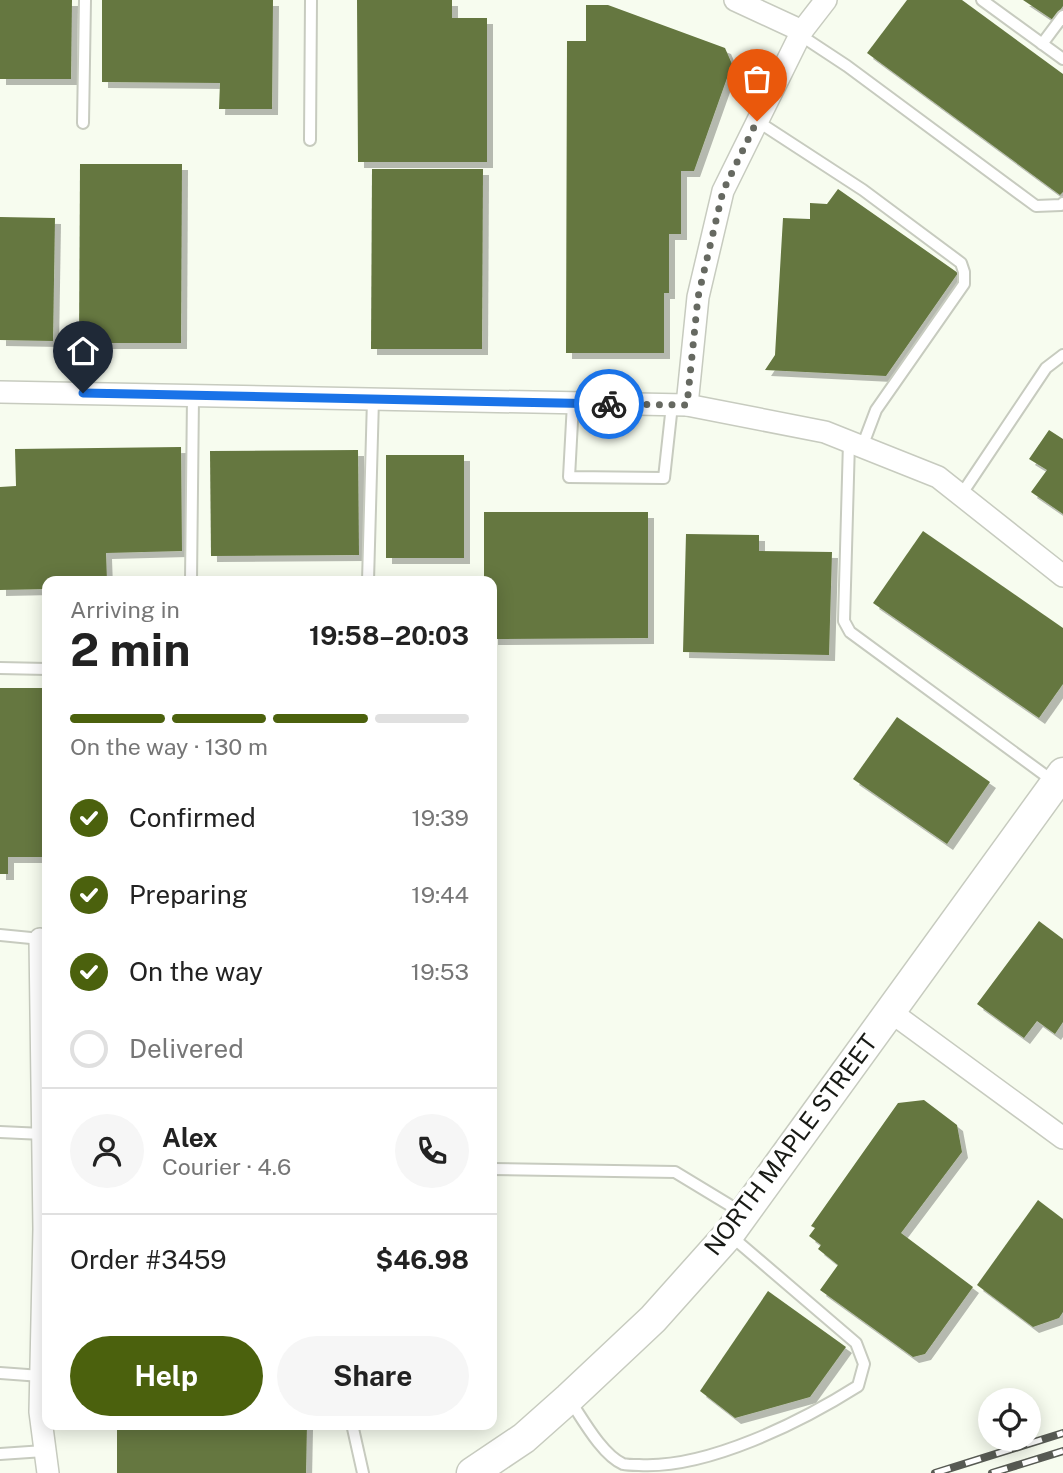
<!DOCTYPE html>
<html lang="en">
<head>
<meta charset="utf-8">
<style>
	:root { --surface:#fff; --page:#f6f6f6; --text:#222; --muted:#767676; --line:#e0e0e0; --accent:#4b610d }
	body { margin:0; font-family:"Public Sans",sans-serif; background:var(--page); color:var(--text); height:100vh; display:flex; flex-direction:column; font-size:26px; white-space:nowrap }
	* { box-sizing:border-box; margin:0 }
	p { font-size:23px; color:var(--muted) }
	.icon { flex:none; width:38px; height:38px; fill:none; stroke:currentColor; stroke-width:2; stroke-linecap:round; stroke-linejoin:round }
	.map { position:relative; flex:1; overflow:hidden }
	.sheet { position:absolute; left:42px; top:576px; width:455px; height:854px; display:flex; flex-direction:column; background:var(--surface); border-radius:14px; box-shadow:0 4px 18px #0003 }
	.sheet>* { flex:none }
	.fabs { position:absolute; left:978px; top:1388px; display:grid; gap:14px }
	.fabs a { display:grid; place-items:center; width:63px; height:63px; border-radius:50%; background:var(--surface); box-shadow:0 4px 18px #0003; font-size:35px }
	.pin { position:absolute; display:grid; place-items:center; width:60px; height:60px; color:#fff; margin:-72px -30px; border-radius:50% 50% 50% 0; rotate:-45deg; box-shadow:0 0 7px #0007 }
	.pin .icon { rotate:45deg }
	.courier { position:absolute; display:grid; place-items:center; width:70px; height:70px; margin:-35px; border:5px solid #1a73e8; border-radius:50%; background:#fff; color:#222; box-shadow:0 2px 9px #0007 }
	.head em { font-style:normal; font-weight:700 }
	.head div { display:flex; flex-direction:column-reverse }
	.head { display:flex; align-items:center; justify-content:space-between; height:119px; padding:0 28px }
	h1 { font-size:46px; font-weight:700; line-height:52px }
	.bar { display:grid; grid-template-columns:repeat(4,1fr); gap:10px 7px; align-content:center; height:84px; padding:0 28px }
	.bar i { height:9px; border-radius:5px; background:var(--line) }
	.bar .on { background:var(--accent) }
	.bar p { grid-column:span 4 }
	.line { display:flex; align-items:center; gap:18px; padding:0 28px; border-top:2px solid var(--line) }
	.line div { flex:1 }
	.round { display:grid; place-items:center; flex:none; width:74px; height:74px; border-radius:37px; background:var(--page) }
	ol { padding:0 28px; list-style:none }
	li { display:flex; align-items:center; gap:21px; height:77px }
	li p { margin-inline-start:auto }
	li .icon { padding:7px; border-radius:50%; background:var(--accent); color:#fff; stroke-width:4 }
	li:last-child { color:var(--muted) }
	li i { width:38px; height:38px; border:4px solid var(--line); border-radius:50% }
	.action { display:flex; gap:14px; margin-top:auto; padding:14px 28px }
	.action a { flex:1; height:80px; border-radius:42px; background:var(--accent); color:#fff; font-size:28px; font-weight:700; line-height:80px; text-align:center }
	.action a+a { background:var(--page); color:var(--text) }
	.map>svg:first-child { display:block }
	.building { fill:#657740; filter:url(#shadow) }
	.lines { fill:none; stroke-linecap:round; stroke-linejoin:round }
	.lane-casing { stroke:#c7cbbf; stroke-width:14 }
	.street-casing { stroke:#c7cbbf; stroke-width:24 }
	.secondary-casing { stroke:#c7cbbf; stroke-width:33 }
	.lane { stroke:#fff; stroke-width:10 }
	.street { stroke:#fff; stroke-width:21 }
	.secondary { stroke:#fff; stroke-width:30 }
	.rail-casing { stroke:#575a53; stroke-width:8 }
	.rail { stroke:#fff; stroke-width:5; stroke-dasharray:16; stroke-linecap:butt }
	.done { stroke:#666961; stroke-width:7; stroke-dasharray:0 12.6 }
	.route { stroke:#1a73e8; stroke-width:9 }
	.labels { text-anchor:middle; stroke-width:7; stroke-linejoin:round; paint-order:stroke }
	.street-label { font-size:24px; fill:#181a15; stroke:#fff }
</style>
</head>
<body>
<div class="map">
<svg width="1063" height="1473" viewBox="0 0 1063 1473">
	<defs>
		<filter id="shadow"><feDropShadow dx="6" dy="6" stdDeviation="0" flood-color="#0004"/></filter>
	</defs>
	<rect width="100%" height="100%" fill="#f7fcef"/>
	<!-- building -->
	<g class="building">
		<path d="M 0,0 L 72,0 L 71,79 L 0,79 Z"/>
		<path d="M 102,0 L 273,0 L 272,109 L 219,109 L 220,83 L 102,82 Z"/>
		<path d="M 357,0 L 452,0 L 452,18 L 487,18 L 487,162 L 358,162 Z"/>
		<path d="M 907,0 L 962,0 L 1063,74 L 1063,192 L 1060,195 L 867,53 Z"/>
		<path d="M 1023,0 L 1063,0 L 1063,6 L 1053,20 Z"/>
		<path d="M 586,5 L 608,5 L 725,48 L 732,64 L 694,171 L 681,171 L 681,234 L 669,234 L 669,293 L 664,293 L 664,353 L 566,353 L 567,41 L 586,41 Z"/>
		<path d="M 80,164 L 182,164 L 181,343 L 79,343 Z"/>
		<path d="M 372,169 L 483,169 L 482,349 L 371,349 Z"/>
		<path d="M 838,189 L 958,273 L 886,376 L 765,370 L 775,355 L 783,218 L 810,219 L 810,203 L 827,204 Z"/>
		<path d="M 0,217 L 55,218 L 53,341 L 0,340 Z"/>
		<path d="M 1049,430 L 1063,439 L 1063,514 L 1031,492 L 1047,470 L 1029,459 Z"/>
		<path d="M 181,447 L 182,551 L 106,553 L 107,581 L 47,581 L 47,589 L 0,590 L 0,487 L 16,486 L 15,449 Z"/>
		<path d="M 358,450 L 359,555 L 211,556 L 210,451 Z"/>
		<rect x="386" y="455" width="78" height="103"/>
		<path d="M 484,512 L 648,512 L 648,638 L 492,639 L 492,581 L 484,581 Z"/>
		<path d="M 923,531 L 1063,628 L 1063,684 L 1039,718 L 873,603 Z"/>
		<path d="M 686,534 L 759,535 L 759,551 L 832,552 L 829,655 L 683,652 Z"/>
		<path d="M 0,688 L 47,688 L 47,857 L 8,857 L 8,874 L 0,874 Z"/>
		<path d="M 897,717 L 990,782 L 947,844 L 853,779 Z"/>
		<path d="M 1039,921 L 1063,939 L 1063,1022 L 1055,1034 L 1037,1021 L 1024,1038 L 977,1004 Z"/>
		<path d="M 924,1100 L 957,1125 L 962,1152 L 901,1233 L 973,1287 L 925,1354 L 913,1357 L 820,1290 L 838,1265 L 818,1249 L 821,1245 L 809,1236 L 815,1228 L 811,1226 L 898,1103 Z"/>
		<path d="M 1038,1200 L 1063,1219 L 1063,1312 L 1059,1318 L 1033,1327 L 977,1285 Z"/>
		<path d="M 768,1291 L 846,1347 L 810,1397 L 735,1418 L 700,1391 Z"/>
		<path d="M 117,1424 L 307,1424 L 306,1473 L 117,1473 Z"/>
	</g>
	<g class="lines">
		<defs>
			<g id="lane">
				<path d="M 982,0 L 1063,59"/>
				<path d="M 800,35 L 847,66 L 1036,206 L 1061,205 L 1063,203"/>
				<path d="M 1042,44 L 1063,16"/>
				<path d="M 757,121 L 863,190 L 961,263 L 964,272 L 964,284 L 876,410 L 862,447"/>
				<path d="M 83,123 L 85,0"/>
				<path d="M 310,140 L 311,0"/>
				<path d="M 573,403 L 569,477 L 664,478 L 672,405"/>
				<path d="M 849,442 L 844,621 L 850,632 L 1053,781"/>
				<path d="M 961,495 L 1046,368 L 1063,355"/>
				<path d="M 191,581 L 193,396"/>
				<path d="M 368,581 L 373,399"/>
				<path d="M 0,668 L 47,669"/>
				<path d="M 0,935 L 41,939"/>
				<path d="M 0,1132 L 43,1134"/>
				<path d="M 492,1169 L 675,1172 L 741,1212"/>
				<path d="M 0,1373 L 41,1376"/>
				<path d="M 569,1399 C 582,1418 602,1455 623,1464 C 627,1465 635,1465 639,1465 C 707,1469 801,1422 858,1386 L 864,1364 L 856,1343 L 731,1236"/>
				<path d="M 352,1424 L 363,1473"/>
				<path d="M 0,1454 L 44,1451"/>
			</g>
			<g id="street">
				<path d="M 735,0 L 802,31"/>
				<path d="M 0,392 L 687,405 L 825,432 L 938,477 L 1063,576"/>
				<path d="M 687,405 L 698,297 L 723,191 L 802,31 L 826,0"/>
				<path d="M 40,939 L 44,1229 L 40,1412 L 48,1473"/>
				<path d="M 891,1012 L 1063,1138"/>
			</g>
			<path id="secondary" d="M 472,1473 L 524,1438 L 569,1398 L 653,1319 L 729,1234 L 1063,773"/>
		</defs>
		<!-- lane casing -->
		<use href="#lane" class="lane-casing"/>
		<!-- street casing -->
		<use href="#street" class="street-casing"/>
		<!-- secondary casing -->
		<use href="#secondary" class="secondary-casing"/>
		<!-- lane -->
		<use href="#lane" class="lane"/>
		<!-- street -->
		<use href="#street" class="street"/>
		<!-- secondary -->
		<use href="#secondary" class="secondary"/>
		<defs>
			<g id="rail">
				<path d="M 935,1473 L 1063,1433"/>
				<path d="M 992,1473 L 1063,1451"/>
			</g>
		</defs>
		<!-- rail casing -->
		<use href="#rail" class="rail-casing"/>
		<!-- rail -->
		<use href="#rail" class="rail"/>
	</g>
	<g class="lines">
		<!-- done -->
		<path class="done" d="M 609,404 L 687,405 L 698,297 L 723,191 L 757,121"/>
		<!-- route -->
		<path class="route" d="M 83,393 L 609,404"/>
	</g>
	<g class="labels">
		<!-- street labels -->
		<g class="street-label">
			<text transform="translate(791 1145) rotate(-53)" y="8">NORTH MAPLE STREET</text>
		</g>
	</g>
</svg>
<div class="fabs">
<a><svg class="icon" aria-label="locate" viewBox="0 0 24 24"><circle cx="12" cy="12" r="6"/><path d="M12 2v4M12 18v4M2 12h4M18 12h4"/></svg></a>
</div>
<div class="pin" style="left:757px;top:121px;background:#ea580c"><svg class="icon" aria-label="bag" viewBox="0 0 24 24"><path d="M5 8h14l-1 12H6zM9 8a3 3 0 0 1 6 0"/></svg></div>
<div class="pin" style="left:83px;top:393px;background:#1f2937"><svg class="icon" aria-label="home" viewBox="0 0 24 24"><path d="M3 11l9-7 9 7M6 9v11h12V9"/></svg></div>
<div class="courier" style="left:609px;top:404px"><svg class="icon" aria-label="bike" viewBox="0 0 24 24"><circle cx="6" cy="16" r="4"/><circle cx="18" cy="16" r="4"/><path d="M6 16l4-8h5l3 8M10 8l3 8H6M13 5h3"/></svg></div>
<section class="sheet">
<div class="head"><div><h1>2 min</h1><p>Arriving in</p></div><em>19:58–20:03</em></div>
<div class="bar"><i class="on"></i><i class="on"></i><i class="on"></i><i></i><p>On the way · 130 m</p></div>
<ol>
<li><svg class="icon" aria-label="check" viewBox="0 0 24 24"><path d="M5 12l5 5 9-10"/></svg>Confirmed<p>19:39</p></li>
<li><svg class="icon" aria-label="check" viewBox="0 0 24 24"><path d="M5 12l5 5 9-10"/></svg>Preparing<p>19:44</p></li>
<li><svg class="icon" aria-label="check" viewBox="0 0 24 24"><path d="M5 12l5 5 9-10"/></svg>On the way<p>19:53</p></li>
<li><i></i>Delivered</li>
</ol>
<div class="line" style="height:126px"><a class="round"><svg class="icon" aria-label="person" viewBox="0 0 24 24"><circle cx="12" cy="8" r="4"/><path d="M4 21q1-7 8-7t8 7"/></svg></a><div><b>Alex</b><p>Courier · 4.6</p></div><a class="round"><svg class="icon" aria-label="phone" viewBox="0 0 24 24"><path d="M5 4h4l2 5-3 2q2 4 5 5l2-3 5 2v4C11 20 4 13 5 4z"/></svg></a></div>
<div class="line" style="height:91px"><div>Order #3459</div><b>$46.98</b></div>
<div class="action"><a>Help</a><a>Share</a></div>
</section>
</div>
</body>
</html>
